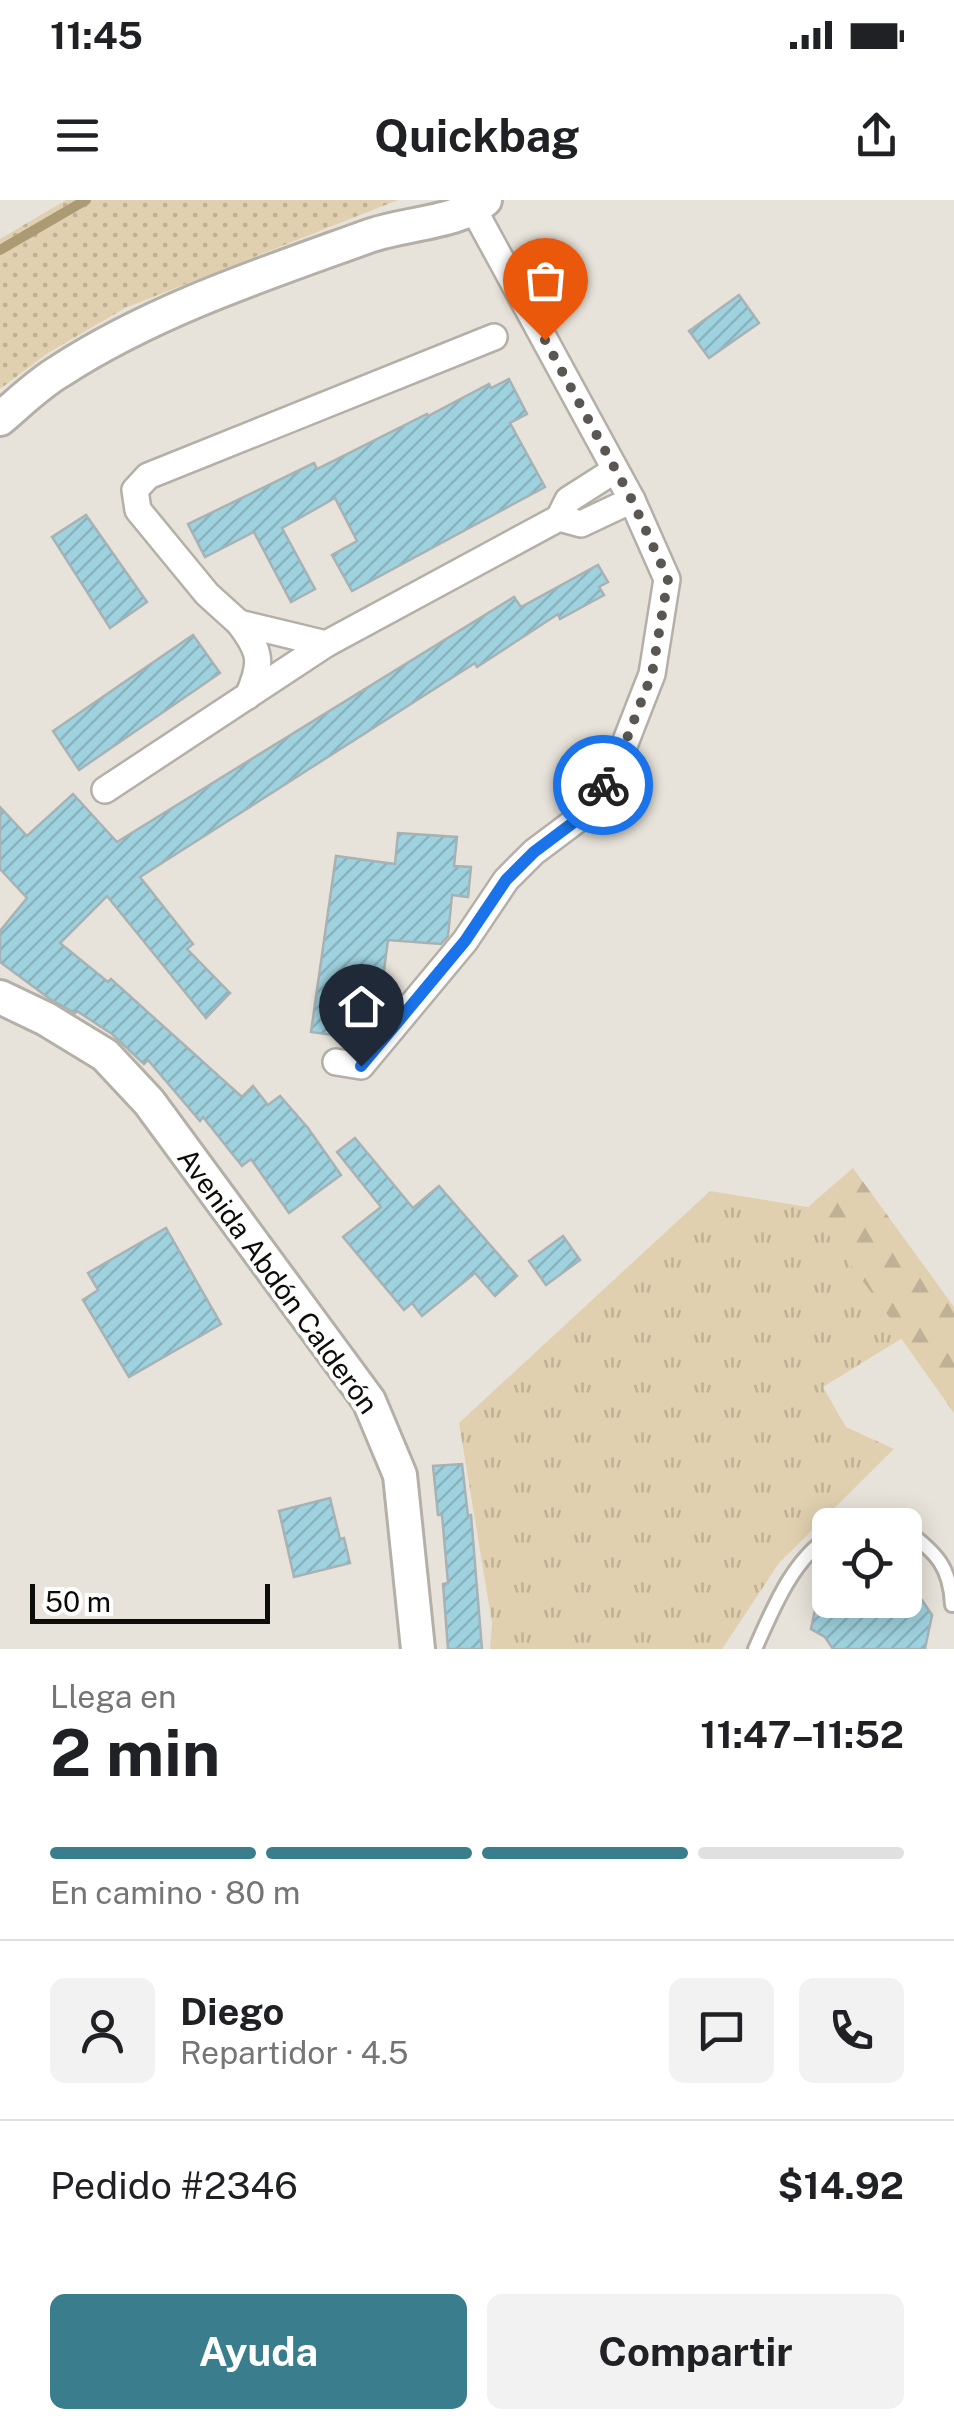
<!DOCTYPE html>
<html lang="es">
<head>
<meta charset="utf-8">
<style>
	:root { --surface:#fff; --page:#f2f2f2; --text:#202124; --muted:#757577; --line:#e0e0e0; --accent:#3a7e8d }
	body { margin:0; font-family:"Public Sans",sans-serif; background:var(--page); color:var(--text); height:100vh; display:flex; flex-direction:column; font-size:38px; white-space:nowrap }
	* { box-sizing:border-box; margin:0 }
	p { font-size:32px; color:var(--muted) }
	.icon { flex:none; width:55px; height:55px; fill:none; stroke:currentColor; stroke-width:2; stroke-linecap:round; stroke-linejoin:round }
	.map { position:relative; height:1449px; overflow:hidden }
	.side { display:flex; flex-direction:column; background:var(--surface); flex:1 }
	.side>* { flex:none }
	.controls { position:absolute; left:812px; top:1308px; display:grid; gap:20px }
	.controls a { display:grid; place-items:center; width:110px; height:110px; border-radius:15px; background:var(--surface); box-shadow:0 5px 25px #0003; font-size:50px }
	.scale { position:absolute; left:30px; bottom:25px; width:240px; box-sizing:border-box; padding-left:10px; border:5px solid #0d0c09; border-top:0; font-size:28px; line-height:35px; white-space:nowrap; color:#0d0c09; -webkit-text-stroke:8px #fff; paint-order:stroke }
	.pin { position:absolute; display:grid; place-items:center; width:85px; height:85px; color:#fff; margin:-102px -42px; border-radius:50% 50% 50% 0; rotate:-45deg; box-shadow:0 0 10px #0007 }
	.pin .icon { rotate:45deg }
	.courier { position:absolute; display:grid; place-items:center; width:100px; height:100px; margin:-50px; border:8px solid #1a73e8; border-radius:50%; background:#fff; color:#222; box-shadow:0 2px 12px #0007 }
	.head em { font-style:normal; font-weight:700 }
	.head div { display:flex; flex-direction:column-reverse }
	.head { display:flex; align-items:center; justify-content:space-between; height:170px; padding:0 50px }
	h1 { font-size:65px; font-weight:700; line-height:75px }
	.bar { display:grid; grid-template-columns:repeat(4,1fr); gap:15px 10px; align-content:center; height:120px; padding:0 50px }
	.bar i { height:12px; border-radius:8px; background:var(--line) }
	.bar .on { background:var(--accent) }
	.bar p { grid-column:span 4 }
	.line { display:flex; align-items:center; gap:25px; padding:0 50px; border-top:2px solid var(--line) }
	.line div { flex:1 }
	.round { display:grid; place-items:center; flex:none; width:105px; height:105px; border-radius:15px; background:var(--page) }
	.primary-button { display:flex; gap:20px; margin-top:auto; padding:20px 50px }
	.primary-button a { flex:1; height:115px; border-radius:15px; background:var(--accent); color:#fff; font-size:40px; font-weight:700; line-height:115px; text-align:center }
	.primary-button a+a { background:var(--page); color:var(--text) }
	.status { display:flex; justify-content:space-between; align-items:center; height:70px; padding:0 50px; background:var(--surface); direction:ltr }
	.status svg { height:28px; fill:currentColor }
	header { display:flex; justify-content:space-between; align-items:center; height:130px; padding:0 50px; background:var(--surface); font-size:45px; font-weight:700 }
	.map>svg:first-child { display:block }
	.grass { fill:url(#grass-dots) }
	.forest { fill:url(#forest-firs) }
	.park { fill:url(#park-tufts) }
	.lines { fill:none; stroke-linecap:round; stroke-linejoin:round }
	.stream { stroke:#ac9a75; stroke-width:10 }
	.building { fill:url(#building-hatch); stroke:#a7b2b5; stroke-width:2.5 }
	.service-casing { stroke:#b4afa7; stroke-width:18 }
	.minor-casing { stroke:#b4afa7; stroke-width:30 }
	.tertiary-casing { stroke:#b4afa7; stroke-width:38 }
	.service { stroke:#fff; stroke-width:12 }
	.minor { stroke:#fff; stroke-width:25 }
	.tertiary { stroke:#fff; stroke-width:32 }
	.done { stroke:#5a5752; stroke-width:10; stroke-dasharray:0 18 }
	.route { stroke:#1a73e8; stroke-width:12 }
	.labels { text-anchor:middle; stroke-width:8; stroke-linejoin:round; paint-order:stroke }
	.street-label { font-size:28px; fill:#0d0c09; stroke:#fff }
</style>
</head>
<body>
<div class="status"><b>11:45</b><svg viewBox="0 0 49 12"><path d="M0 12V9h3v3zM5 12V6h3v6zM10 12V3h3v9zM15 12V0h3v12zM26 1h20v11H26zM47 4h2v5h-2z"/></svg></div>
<header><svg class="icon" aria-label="menu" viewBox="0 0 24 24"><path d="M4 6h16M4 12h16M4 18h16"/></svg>Quickbag<svg class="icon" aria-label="share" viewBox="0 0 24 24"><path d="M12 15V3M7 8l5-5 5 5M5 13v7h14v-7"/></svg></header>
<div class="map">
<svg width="954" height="1449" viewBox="0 0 954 1449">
	<defs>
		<pattern id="grass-dots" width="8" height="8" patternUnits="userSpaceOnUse" patternTransform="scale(2.5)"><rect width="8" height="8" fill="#e0d0af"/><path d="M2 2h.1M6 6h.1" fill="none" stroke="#bfb195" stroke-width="1.8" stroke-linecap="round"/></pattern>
		<pattern id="forest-firs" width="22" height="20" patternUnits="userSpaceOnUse" patternTransform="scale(2.5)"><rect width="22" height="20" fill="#e0d0af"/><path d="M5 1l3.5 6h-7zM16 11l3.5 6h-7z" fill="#bfb195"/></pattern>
		<pattern id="park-tufts" width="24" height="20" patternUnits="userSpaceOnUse" patternTransform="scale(2.5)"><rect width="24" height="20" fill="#e0d0af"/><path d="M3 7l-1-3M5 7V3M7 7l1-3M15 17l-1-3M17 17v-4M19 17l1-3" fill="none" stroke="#bfb195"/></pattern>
		<pattern id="building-hatch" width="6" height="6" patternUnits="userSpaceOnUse" patternTransform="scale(2.5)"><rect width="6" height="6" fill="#9fd2df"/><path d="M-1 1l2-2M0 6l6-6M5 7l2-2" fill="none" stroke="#88b3be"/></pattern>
	</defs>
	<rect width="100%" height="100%" fill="#e8e3da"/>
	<!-- grass -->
	<path class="grass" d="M 66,0 L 398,0 L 125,108 L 48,153 L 0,189 L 0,39 Z"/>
	<!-- forest -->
	<path class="forest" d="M 853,968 L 954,1107 L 954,1213 L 808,1007 Z"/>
	<!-- park -->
	<path class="park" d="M 710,991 L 808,1007 L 904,1137 L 823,1187 L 846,1227 L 894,1249 L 779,1363 L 722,1449 L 490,1449 L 492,1423 L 459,1223 Z"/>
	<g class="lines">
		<!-- stream -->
		<path class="stream" d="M 0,50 L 86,0"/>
	</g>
	<!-- building -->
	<g class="building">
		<path d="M 739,95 L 759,123 L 709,158 L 689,131 Z"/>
		<path d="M 509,179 L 527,214 L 510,223 L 545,287 L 352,391 L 332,355 L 357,341 L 335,298 L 282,328 L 315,389 L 291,402 L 254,332 L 205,357 L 188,324 L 314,263 L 317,269 L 427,214 L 428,216 L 489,184 L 491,188 Z"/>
		<path d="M 86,315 L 147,402 L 110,428 L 52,337 Z"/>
		<path d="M 598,365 L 608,382 L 599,387 L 604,395 L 560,419 L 558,414 L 477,467 L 475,463 L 140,677 L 193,744 L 187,749 L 230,793 L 206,818 L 107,696 L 60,743 L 108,782 L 111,779 L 242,897 L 253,886 L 268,905 L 280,896 L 308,928 L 341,975 L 289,1013 L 251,959 L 242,966 L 203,917 L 200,921 L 148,860 L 144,864 L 112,834 L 77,811 L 75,813 L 50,799 L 0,762 L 0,731 L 27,698 L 0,669 L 0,607 L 27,636 L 73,594 L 117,642 L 514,397 L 521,407 Z"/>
		<path d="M 193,435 L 220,473 L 79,570 L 53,531 Z"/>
		<path d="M 398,633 L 457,637 L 454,666 L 471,667 L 468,697 L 452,695 L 448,736 L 441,744 L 388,740 L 377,822 L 362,839 L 311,832 L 336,656 L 395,664 Z"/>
		<path d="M 355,938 L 413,1008 L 439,986 L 517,1076 L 495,1096 L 475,1073 L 422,1116 L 412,1103 L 404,1110 L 343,1037 L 381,1007 L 337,952 Z"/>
		<path d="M 166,1028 L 221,1124 L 129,1177 L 83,1100 L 98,1090 L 88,1073 Z"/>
		<path d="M 563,1036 L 580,1060 L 546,1085 L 529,1061 Z"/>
		<path d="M 462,1264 L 468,1316 L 471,1315 L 482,1449 L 448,1449 L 443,1384 L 448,1383 L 442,1315 L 438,1315 L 433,1266 Z"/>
		<path d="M 330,1298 L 340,1339 L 344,1338 L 350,1363 L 294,1377 L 279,1311 Z"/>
		<path d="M 817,1400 L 922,1400 L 932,1415 L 925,1449 L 833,1449 L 825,1437 L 811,1429 Z"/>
	</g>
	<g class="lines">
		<defs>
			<g id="service">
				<path d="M 848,1325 L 876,1319 L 897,1325"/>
				<path d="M 905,1329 C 935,1353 950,1364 952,1405"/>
				<path d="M 755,1449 C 773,1409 792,1360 830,1336"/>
			</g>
			<g id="minor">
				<path d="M 494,137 L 148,276 L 135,290 L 138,310 L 207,394 L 239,423 L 326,444 L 559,318 L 568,300 L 615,270"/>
				<path d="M 559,318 L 581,324 L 632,300"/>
				<path d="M 239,423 C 261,452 263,462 248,496"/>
				<path d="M 105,590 L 326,444"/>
				<path d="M 336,862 L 361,866 L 465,741 L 506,680 L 534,652 L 578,619 L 613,574 L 652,474 L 667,379 L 632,300 L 474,10"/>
			</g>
			<g id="tertiary">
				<path d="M 0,219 C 19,203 38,184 60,171 C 154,110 264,74 369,36 C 402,24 461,22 485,0"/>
				<path d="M 0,797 L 46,819 L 105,855 L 149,902 L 369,1201 L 400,1275 L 418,1449"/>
			</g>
		</defs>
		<!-- service casing -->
		<use href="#service" class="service-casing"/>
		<!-- minor casing -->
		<use href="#minor" class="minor-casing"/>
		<!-- tertiary casing -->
		<use href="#tertiary" class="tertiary-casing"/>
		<!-- service -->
		<use href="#service" class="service"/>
		<!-- minor -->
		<use href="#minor" class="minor"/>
		<!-- tertiary -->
		<use href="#tertiary" class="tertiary"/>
	</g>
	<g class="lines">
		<!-- done -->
		<path class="done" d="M 545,140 L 632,300 L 668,379 L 652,474 L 613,574 L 603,585"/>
		<!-- route -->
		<path class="route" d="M 361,866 L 465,741 L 506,680 L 534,652 L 578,619 L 603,585"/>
	</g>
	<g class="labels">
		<!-- street labels -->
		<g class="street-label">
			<text transform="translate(278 1081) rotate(54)" y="10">Avenida Abdón Calderón</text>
		</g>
	</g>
</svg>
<div class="controls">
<a><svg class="icon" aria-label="locate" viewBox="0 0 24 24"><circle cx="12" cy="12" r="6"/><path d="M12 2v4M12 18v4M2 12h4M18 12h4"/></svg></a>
</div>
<div class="scale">50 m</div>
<div class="pin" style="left:545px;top:140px;background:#ea580c"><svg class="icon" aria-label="bag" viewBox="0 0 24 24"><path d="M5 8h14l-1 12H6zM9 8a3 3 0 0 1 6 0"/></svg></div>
<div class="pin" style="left:361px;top:866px;background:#1f2937"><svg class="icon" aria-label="home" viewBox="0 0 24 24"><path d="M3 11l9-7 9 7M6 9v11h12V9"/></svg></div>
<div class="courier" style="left:603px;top:585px"><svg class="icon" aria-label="bike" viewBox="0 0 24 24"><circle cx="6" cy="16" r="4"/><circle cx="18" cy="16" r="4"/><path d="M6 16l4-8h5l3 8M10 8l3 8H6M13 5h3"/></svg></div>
</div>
<section class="side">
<div class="head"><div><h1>2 min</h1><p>Llega en</p></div><em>11:47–11:52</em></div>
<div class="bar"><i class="on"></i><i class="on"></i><i class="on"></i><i></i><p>En camino · 80 m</p></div>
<div class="line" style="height:180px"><a class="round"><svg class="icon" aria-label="person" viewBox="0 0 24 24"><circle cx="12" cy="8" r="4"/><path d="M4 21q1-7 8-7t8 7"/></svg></a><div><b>Diego</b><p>Repartidor · 4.5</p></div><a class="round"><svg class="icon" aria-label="chat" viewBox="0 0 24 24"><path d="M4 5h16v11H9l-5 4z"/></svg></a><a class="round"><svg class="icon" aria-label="phone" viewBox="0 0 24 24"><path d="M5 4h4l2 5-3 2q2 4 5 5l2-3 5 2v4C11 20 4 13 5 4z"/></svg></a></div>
<div class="line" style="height:130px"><div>Pedido #2346</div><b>$14.92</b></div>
<div class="primary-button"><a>Ayuda</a><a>Compartir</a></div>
</section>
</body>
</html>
